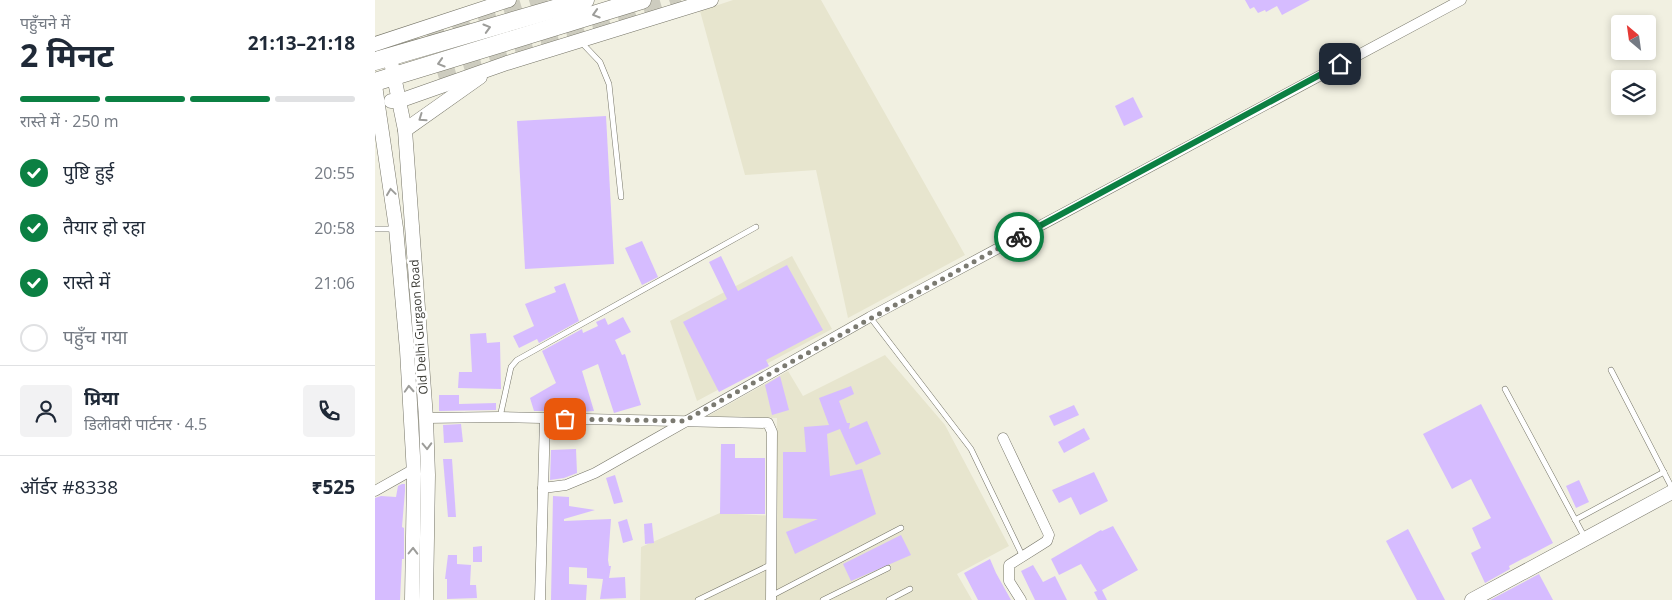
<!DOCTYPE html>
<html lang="hi">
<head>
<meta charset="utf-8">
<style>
	:root { --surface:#fff; --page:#f2f2f3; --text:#1f2937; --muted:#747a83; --line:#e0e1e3; --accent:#0b8043 }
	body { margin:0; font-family:"Open Sans","Noto Sans Devanagari",sans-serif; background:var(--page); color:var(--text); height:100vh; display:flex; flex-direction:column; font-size:19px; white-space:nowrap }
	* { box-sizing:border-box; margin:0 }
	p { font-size:16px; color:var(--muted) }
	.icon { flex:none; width:28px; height:28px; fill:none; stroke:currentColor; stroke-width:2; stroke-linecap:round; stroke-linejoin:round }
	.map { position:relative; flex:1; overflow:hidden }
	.sheet { display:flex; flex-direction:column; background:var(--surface); width:375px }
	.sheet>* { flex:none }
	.needle { width:32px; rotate:331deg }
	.controls { position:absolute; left:1236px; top:15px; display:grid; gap:10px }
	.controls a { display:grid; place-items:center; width:45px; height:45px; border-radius:5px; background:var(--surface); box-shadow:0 2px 8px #0003; font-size:25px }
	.pin { position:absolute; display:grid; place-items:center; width:42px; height:42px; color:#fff; margin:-21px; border-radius:10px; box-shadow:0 2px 8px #0006 }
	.courier { position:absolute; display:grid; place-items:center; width:50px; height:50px; margin:-25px; border:4px solid #0b8043; border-radius:50%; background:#fff; color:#222; box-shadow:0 1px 6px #0007 }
	.headline em { font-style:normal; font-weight:700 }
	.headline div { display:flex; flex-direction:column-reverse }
	.headline { display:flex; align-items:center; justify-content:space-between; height:85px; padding:0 20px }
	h1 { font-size:32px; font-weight:700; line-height:38px }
	.bar { display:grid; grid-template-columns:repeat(4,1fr); gap:8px 5px; align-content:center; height:60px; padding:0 20px }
	.bar i { height:6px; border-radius:4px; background:var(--line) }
	.bar .current { background:var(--accent) }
	.bar p { grid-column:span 4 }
	.line { display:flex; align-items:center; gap:12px; padding:0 20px; border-top:1px solid var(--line) }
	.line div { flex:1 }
	.round { display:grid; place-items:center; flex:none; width:52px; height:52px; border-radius:5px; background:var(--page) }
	ol { padding:0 20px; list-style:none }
	li { display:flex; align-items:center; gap:15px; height:55px }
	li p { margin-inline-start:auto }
	li .icon { padding:5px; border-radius:50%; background:var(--accent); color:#fff; stroke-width:4 }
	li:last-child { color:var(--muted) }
	li i { width:28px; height:28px; border:2px solid var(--line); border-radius:50% }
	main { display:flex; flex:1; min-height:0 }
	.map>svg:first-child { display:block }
	.built { fill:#e7e5ce }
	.building { fill:#d6bcff }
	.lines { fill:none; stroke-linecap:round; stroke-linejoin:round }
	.highway-tunnel { stroke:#cdccbf; stroke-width:18; stroke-dasharray:18 9; stroke-linecap:butt }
	.lane-casing { stroke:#757467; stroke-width:6 }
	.street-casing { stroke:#757467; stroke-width:11 }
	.secondary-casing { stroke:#757467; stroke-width:15 }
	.highway-casing { stroke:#757467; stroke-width:19 }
	.lane { stroke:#fff; stroke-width:5 }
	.street { stroke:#fff; stroke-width:10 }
	.secondary { stroke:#fff; stroke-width:14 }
	.highway { stroke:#fff; stroke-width:18 }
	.oneway { stroke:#9d9d9a }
	.done { stroke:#7b7a71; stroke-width:5; stroke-dasharray:0 9 }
	.route { stroke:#0b8043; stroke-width:6 }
	.labels { text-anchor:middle; stroke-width:5; stroke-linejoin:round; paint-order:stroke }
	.street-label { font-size:12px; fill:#3b3b35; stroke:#fff }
</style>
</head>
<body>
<main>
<section class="sheet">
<div class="headline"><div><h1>2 मिनट</h1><p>पहुँचने में</p></div><em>21:13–21:18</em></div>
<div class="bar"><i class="current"></i><i class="current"></i><i class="current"></i><i></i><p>रास्ते में · 250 m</p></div>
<ol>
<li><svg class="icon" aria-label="check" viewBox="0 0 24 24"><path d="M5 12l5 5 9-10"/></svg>पुष्टि हुई<p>20:55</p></li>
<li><svg class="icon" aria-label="check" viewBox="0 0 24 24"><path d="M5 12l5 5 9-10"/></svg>तैयार हो रहा<p>20:58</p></li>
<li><svg class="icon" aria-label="check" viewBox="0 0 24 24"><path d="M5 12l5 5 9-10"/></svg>रास्ते में<p>21:06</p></li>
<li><i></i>पहुँच गया</li>
</ol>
<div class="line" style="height:90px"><a class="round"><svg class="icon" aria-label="person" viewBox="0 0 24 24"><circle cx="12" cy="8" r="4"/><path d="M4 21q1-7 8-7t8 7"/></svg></a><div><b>प्रिया</b><p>डिलीवरी पार्टनर · 4.5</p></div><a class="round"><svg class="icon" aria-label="phone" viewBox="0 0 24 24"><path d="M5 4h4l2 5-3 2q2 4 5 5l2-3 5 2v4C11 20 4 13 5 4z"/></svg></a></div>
<div class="line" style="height:65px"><div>ऑर्डर #8338</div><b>₹525</b></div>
</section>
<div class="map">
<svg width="1297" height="600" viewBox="0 0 1297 600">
	<rect width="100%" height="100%" fill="#f1f0e1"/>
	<!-- built -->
	<g class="built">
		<path d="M 358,0 L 446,0 L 590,255 L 473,318 L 441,170 L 370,175 L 325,11 Z"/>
		<path d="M 417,256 L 457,329 L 322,401 L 295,321 Z"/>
		<path d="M 510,355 L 570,425 L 634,546 L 582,574 L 597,600 L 265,600 L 266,547 L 345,513 L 400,516 L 402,418 L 333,416 L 413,371 L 428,396 Z"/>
	</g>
	<!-- building -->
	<g class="building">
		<path d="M 870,0 L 935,0 L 907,15 L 902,6 L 891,12 L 890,10 L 883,13 L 879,7 L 875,9 Z"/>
		<path d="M 758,97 L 768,117 L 749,126 L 740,106 Z"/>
		<path d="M 231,116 L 239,264 L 150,269 L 142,121 Z"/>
		<path d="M 267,241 L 283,277 L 267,285 L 250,248 Z"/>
		<path d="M 346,256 L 363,291 L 412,265 L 448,330 L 391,360 L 394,366 L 344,392 L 308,322 L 352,299 L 334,262 Z"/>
		<path d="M 190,283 L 204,321 L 164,343 L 162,339 L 144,348 L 138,336 L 159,326 L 150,304 L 181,292 L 179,287 Z"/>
		<path d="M 248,317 L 256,332 L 240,340 L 247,355 L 250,354 L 266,405 L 239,413 L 223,364 L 207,371 L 219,411 L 203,412 L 201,405 L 183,411 L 159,411 L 155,398 L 181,383 L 167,351 L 207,329 L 208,333 L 223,326 L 221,322 L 230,318 L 233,325 Z"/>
		<path d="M 111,333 L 112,343 L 125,342 L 126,389 L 83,388 L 84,372 L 97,372 L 95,334 Z"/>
		<path d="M 405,376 L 414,410 L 397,415 L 390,385 Z"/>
		<path d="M 476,386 L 479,394 L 464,401 L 472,423 L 475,423 L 474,429 L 492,421 L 506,454 L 481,465 L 465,429 L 452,434 L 455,476 L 487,469 L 501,514 L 420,554 L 411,532 L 443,519 L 408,518 L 408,452 L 431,452 L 429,427 L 454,425 L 444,398 Z"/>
		<path d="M 64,395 L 84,395 L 84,404 L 121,403 L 121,410 L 64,411 Z"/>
		<path d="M 1106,404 L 1178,543 L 1134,566 L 1135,569 L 1110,583 L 1096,553 L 1106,548 L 1097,528 L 1116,518 L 1096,479 L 1077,489 L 1048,434 Z"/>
		<path d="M 699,405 L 704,415 L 679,426 L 674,416 Z"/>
		<path d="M 86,424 L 88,442 L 69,443 L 68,425 Z"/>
		<path d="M 709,428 L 715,439 L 689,453 L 683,442 Z"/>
		<path d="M 346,444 L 360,444 L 360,458 L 390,458 L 390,514 L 345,514 Z"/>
		<path d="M 201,449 L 202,473 L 189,478 L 175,480 L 176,450 Z"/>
		<path d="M 68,459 L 77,459 L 81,517 L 73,517 Z"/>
		<path d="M 719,472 L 733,501 L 705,515 L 696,497 L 684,503 L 677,490 Z"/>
		<path d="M 240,475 L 248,502 L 239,504 L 231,478 Z"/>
		<path d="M 1204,480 L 1214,502 L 1201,508 L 1191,486 Z"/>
		<path d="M 27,484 L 30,484 L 30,491 L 27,527 L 29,528 L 29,559 L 27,559 L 25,600 L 0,600 L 0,498 L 6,496 L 21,497 L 23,486 Z"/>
		<path d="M 178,496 L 194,497 L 194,506 L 220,510 L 189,519 L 189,521 L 236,519 L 233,560 L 234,566 L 236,566 L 234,578 L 250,577 L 251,598 L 225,599 L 228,579 L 212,578 L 212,568 L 194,567 L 194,584 L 212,585 L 211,600 L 176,600 Z"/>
		<path d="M 252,519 L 258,540 L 248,543 L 243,522 Z"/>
		<path d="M 277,523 L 279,543 L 270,544 L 269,524 Z"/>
		<path d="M 738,526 L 763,570 L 727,590 L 732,600 L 723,600 L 719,592 L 722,591 L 706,564 L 684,575 L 676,559 L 726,530 L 727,531 Z"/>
		<path d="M 1033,529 L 1070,600 L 1042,600 L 1011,541 Z"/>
		<path d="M 526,535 L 536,555 L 476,581 L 468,564 Z"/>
		<path d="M 107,546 L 107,562 L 98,562 L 98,547 Z"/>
		<path d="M 73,555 L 82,555 L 82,564 L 96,565 L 95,585 L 101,585 L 102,598 L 72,599 L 72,579 L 70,579 Z"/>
		<path d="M 615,559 L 621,573 L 636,600 L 603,600 L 589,573 Z"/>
		<path d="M 658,565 L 668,582 L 680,576 L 692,600 L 660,600 L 646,571 Z"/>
		<path d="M 1164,574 L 1178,600 L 1115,600 Z"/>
	</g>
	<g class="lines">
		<!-- highway-tunnel -->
		<g class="highway-tunnel">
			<path d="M 0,51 L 175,0"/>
			<path d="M 62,72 L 306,0"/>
		</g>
		<defs>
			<g id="lane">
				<path d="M 205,41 L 225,62 L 234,84 L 246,197"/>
				<path d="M 0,229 L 19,229"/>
				<path d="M 495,317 L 596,449 L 647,555"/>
				<path d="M 1236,370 L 1297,488"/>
				<path d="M 1130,389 L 1210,538"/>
				<path d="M 125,417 L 136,367 L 142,360 L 381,227"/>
				<path d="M 1200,520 L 1289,472"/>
				<path d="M 396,596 L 526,528"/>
				<path d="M 323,600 L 395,565"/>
				<path d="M 448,600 L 513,568"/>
				<path d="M 514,600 L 535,589"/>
			</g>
			<g id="street">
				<path d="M 51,418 L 125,417 L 393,423 L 397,432 L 396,600"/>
				<path d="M 628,438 L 674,535 L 672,541 L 634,565 L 634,581 L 646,600"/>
				<path d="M 168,488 L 191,485 L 220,473 L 495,317 L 1086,0"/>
				<path d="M 0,491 L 39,469"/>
				<path d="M 165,600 L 170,418"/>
			</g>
			<g id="secondary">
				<path d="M 0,44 L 134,0"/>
				<path d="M 15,57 L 30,130 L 51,418 L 53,475 L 51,600"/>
				<path d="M 0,85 L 21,228 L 32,350 L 39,474 L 37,600"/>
				<path d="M 16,101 L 24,101 L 132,63 L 336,0"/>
				<path d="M 30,130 L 105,77"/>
				<path d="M 1097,600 L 1297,492"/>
			</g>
			<g id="highway">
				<path d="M 0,61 L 210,0"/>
				<path d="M 0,82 L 267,0"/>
			</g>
		</defs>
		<!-- lane casing -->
		<use href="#lane" class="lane-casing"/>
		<!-- street casing -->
		<use href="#street" class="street-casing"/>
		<!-- secondary casing -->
		<use href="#secondary" class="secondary-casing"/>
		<!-- highway casing -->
		<use href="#highway" class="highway-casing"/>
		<!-- lane -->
		<use href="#lane" class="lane"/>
		<!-- street -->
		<use href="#street" class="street"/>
		<!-- secondary -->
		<use href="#secondary" class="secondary"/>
		<!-- highway -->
		<use href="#highway" class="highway"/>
	</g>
	<!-- one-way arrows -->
	<defs><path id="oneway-chevron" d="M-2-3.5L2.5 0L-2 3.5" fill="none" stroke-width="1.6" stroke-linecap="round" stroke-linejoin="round" transform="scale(1.25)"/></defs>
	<g class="oneway">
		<use href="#oneway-chevron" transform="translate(221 14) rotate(163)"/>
		<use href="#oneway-chevron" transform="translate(112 28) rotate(-16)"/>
		<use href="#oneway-chevron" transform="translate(66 63) rotate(163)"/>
		<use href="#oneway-chevron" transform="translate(47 118) rotate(145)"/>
		<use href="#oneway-chevron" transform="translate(16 192) rotate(-98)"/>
		<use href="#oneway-chevron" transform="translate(34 389) rotate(-93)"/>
		<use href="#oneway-chevron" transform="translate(52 446) rotate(88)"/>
		<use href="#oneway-chevron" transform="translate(38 551) rotate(-89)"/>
	</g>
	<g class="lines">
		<!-- done -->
		<path class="done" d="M 190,419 L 309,421 L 644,237"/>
		<!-- route -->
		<path class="route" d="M 644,237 L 965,64"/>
	</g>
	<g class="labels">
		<!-- street labels -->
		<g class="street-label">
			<text transform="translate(44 327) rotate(-94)" y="4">Old Delhi Gurgaon Road</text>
		</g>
	</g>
</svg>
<div class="controls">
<a><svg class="needle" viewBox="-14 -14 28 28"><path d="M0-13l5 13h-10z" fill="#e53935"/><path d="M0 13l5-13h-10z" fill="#747a83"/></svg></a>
<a><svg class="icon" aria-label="layers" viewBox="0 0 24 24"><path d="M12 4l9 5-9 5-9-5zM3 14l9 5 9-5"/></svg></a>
</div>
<div class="pin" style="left:190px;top:419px;background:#ea580c"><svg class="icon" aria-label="bag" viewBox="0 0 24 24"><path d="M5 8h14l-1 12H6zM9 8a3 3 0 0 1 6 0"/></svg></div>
<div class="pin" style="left:965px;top:64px;background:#1f2937"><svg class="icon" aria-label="home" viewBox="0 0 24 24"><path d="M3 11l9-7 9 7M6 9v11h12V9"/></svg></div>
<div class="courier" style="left:644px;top:237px"><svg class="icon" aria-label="bike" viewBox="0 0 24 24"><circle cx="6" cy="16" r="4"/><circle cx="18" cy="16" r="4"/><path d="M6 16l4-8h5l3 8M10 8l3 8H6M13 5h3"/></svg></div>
</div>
</main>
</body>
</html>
